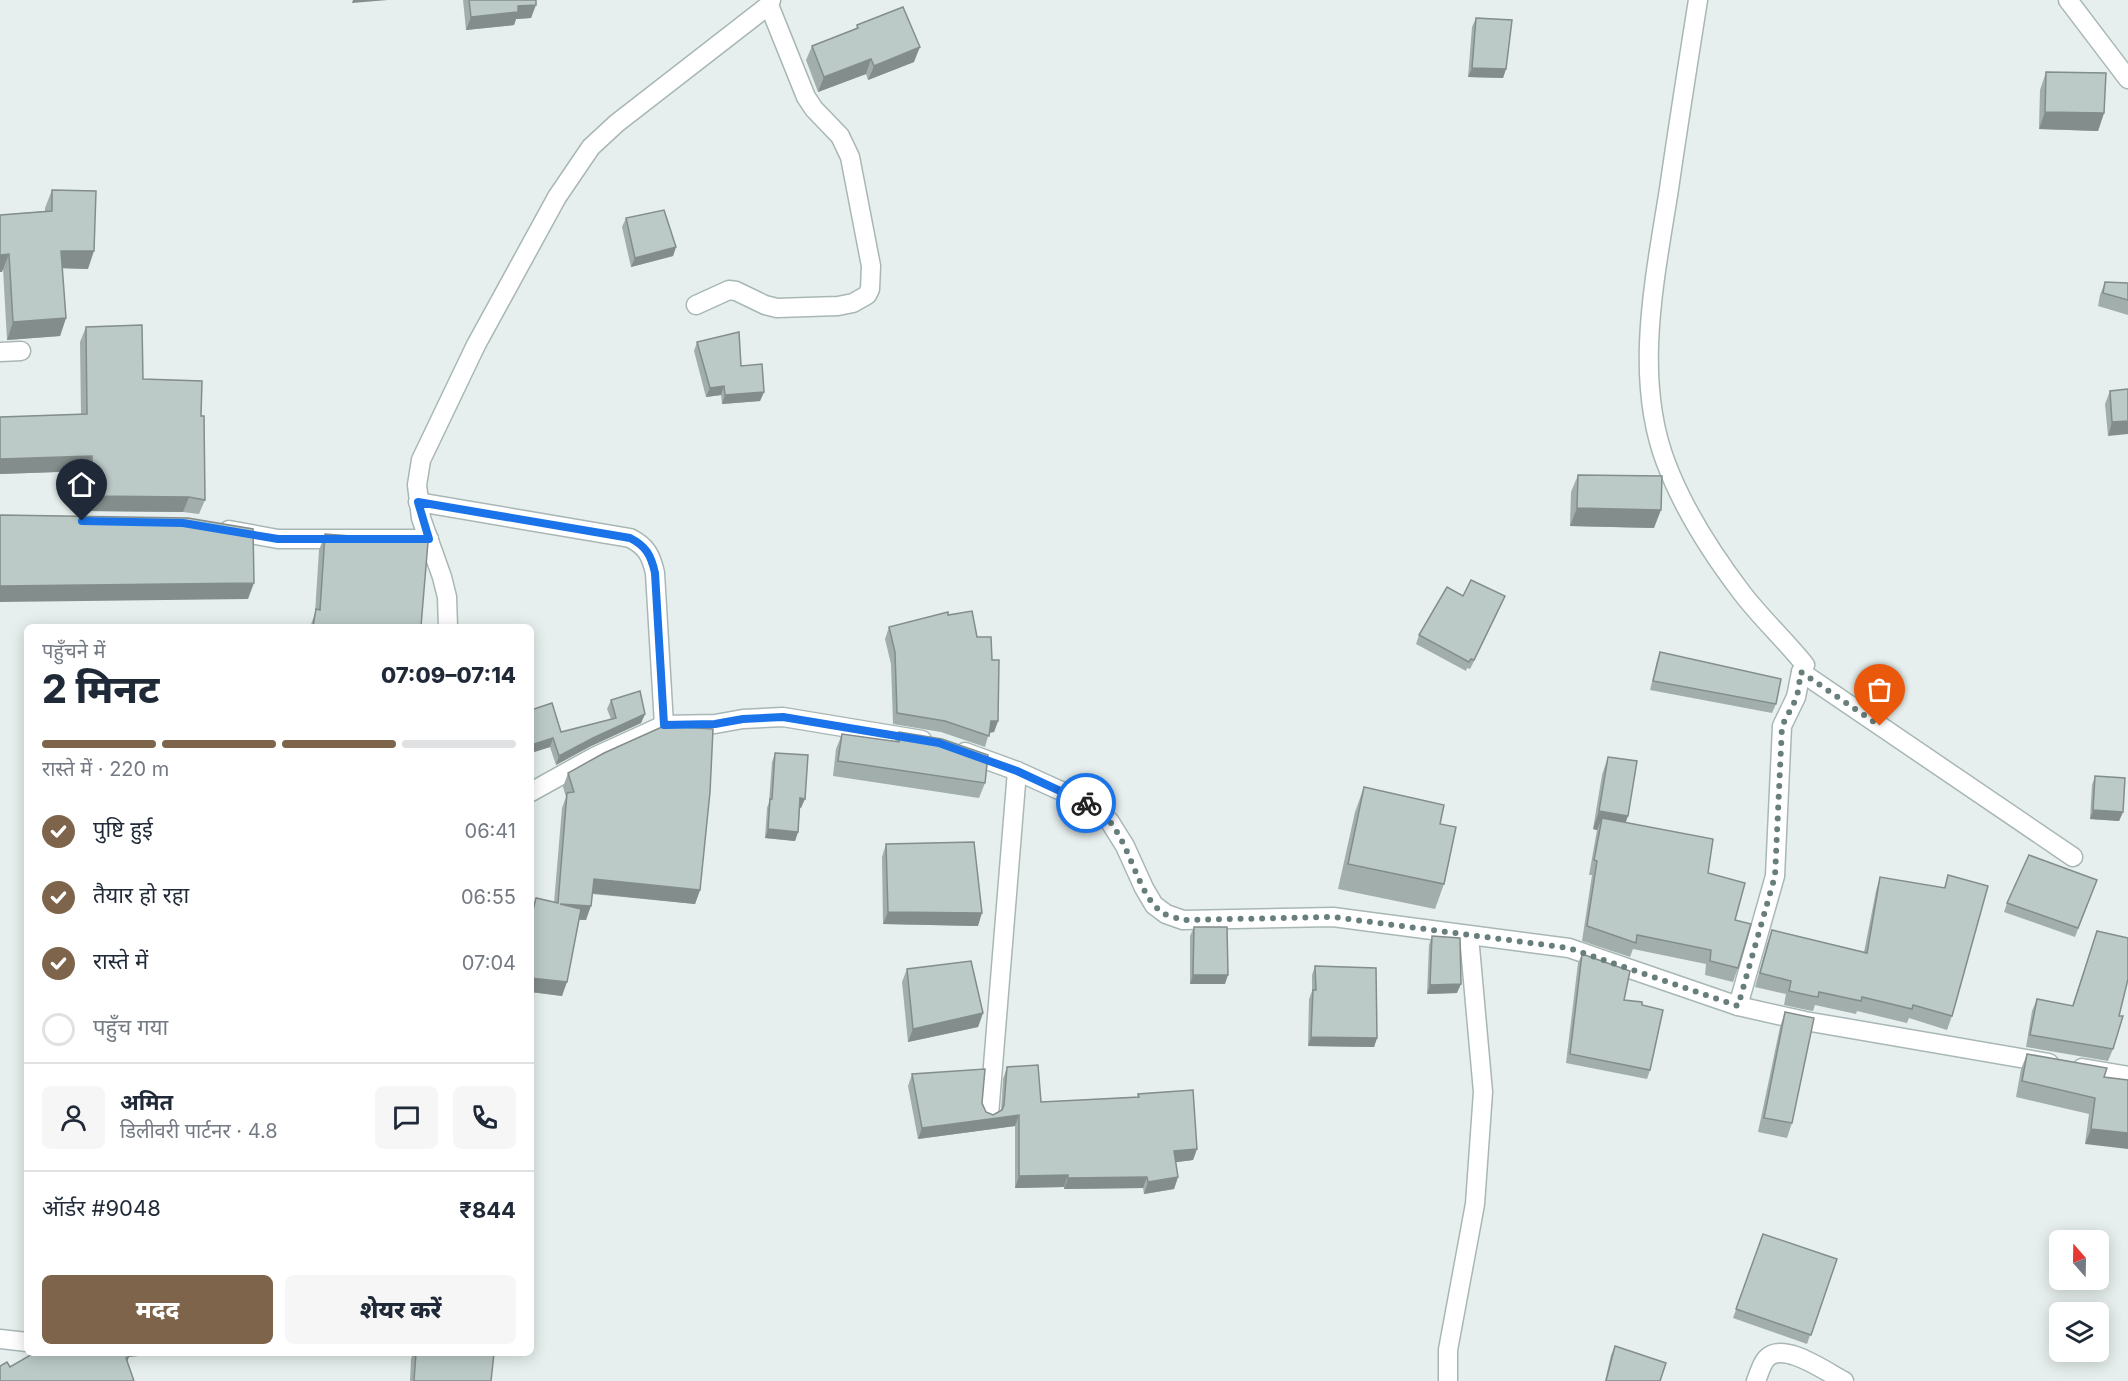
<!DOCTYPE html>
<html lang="hi">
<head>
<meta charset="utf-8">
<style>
	:root { --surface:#fff; --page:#f6f6f7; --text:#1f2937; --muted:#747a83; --line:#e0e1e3; --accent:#7d644a }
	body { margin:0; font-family:Inter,"Noto Sans Devanagari",sans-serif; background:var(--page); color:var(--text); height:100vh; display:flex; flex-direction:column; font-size:22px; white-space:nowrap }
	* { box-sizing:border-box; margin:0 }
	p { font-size:20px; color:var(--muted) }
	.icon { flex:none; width:33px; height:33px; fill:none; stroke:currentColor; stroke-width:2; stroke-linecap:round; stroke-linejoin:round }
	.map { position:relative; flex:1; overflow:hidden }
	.drawer { position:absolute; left:24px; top:624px; width:510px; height:732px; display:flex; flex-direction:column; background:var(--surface); border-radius:9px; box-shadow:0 3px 15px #0003 }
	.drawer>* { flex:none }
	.needle { width:39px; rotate:340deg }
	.buttons { position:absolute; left:2049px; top:1230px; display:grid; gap:12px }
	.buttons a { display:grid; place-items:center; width:60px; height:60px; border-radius:9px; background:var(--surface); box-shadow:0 3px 15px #0003; font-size:30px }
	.pin { position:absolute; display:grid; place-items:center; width:51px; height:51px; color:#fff; margin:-62px -26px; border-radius:50% 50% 50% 0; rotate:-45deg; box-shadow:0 0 6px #0007 }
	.pin .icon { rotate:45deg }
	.courier { position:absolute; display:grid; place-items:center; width:60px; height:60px; margin:-30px; border:4px solid #1a73e8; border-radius:50%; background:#fff; color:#222; box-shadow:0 2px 8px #0007 }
	.overview em { font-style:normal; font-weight:800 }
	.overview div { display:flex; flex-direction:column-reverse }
	.overview { display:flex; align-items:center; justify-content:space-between; height:102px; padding:0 18px }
	h1 { font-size:39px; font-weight:800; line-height:45px }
	.bar { display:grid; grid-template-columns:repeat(4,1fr); gap:9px 6px; align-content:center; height:72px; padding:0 18px }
	.bar i { height:8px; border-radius:4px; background:var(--line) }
	.bar .active { background:var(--accent) }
	.bar p { grid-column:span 4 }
	.line { display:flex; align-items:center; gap:15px; padding:0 18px; border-top:2px solid var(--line) }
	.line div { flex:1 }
	.round { display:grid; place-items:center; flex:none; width:63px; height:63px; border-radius:9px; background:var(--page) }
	ol { padding:0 18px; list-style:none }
	li { display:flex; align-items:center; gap:18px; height:66px }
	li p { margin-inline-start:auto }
	li .icon { padding:6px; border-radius:50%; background:var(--accent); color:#fff; stroke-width:4 }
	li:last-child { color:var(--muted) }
	li i { width:33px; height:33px; border:3px solid var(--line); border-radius:50% }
	.button { display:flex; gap:12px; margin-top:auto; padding:12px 18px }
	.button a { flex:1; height:69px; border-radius:9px; background:var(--accent); color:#fff; font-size:24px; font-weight:800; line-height:69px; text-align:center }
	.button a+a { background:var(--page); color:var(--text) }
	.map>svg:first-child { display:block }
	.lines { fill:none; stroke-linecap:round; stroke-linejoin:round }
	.street-casing { stroke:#a8b7b6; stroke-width:21 }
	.street { stroke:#fff; stroke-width:18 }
	.wall { fill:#a1aeab }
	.shaded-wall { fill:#838d8b }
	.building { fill:#bbcac7; stroke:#838d8b; stroke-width:1.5 }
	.done { stroke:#687e7d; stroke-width:6; stroke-dasharray:0 10.8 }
	.route { stroke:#1a73e8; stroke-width:8 }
</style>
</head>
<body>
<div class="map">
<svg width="2128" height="1381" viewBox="0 0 2128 1381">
	<rect width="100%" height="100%" fill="#e6efed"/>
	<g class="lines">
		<defs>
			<g id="street">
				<path d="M 1698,0 C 1688,63 1678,126 1669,189 C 1655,278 1633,377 1666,463 C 1683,508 1713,555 1742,593 C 1761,618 1785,640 1805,665 L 1801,672 L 1796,697 L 1782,726 L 1775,876 L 1738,1006"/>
				<path d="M 2068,0 L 2128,79"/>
				<path d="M 696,305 L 729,290 L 736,291 L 765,305 L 777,308 L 838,306 L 853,303 L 867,295 L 870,289 L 871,266 L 850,157 L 840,136 L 814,109 L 806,97 L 769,5"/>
				<path d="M 0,352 L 21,351"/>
				<path d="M 418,502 L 630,538 C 646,546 651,555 655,573 L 664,725"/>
				<path d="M 229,530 L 278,539 L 429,539"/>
				<path d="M 448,627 L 447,597 L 442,577 L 421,518 L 417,485 L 421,460 L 476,345 L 557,197 L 591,147 L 617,123 L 769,5 L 771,0"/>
				<path d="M 1801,672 L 2073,857"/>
				<path d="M 965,752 L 1017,771 L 1092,805 L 1110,822 L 1125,846 L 1144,888 L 1154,905 L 1166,914 L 1183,920 L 1333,917 L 1569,948 L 1738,1006 L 1805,1021 L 2049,1063"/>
				<path d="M 531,792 L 594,757 L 664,725 L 715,724 L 743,719 L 783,717 L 922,740"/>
				<path d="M 2082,1068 L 2128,1076"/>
				<path d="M 989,1115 L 1017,771"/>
				<path d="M 0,1339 L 27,1342"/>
				<path d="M 1448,1381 L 1448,1350 L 1475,1204 L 1483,1092 L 1469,936"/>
				<path d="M 1756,1381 C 1759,1374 1761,1365 1766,1359 C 1783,1340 1826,1372 1844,1381"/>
			</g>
		</defs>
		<!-- street casing -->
		<use href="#street" class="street-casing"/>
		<!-- street -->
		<use href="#street" class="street"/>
	</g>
	<!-- wall -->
	<g class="wall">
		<path d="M 463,0 L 536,0 L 531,18 L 516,19 L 514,25 L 466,30 Z"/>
		<path d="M 1476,18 L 1506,69 L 1503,78 L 1468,77 L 1472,27 Z"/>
		<path d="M 857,25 L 914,62 L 868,80 L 866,74 L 818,92 L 806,60 L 812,46 L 856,29 Z"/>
		<path d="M 2046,72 L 2104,113 L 2098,131 L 2039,129 L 2040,90 Z"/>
		<path d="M 52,190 L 88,269 L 62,268 L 66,318 L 60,336 L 7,340 L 0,215 L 45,211 L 45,208 Z"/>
		<path d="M 626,218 L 676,247 L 673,256 L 631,267 L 622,227 Z"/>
		<path d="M 2105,282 L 2128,283 L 2128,315 L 2098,306 L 2100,295 Z"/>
		<path d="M 86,327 L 143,379 L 201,416 L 205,500 L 199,514 L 183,512 L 87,511 L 86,471 L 0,474 L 0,417 L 81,414 L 80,342 Z"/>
		<path d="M 697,342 L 741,366 L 764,392 L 760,401 L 722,404 L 721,395 L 706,397 L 694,351 Z"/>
		<path d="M 2128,389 L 2108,436 L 2105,404 L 2110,391 Z"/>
		<path d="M 1578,475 L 1654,528 L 1570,526 L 1571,492 Z"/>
		<path d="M 325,534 L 421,626 L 430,627 L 310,627 L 315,613 L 319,550 Z"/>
		<path d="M 1463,596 L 1505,596 L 1501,605 L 1470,669 L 1467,668 L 1466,671 L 1416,644 L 1419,635 Z"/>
		<path d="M 948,615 L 977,637 L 992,660 L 998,721 L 994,732 L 989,733 L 985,747 L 941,732 L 893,724 L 891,664 L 885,639 L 889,627 Z"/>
		<path d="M 1660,652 L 1776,704 L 1772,713 L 1650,690 L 1657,661 Z"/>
		<path d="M 611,700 L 645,714 L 641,723 L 589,747 L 556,765 L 550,747 L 531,753 L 531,710 L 561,732 L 611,719 L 607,709 Z"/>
		<path d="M 899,732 L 985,783 L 979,798 L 833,776 L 836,749 L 842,734 L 895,741 Z"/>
		<path d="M 775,753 L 801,808 L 800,808 L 798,832 L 795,841 L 765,838 L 767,808 L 769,802 L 772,762 Z"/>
		<path d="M 1608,757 L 1626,823 L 1708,873 L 1735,920 L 1738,968 L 1733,982 L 1705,975 L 1706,964 L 1633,949 L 1630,957 L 1582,941 L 1592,875 L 1589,875 L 1597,830 L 1593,829 L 1602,775 Z"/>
		<path d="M 568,773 L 700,890 L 695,904 L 592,894 L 586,920 L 579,920 L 562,996 L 531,992 L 531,911 L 536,898 L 554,903 L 562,808 L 566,797 L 563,787 Z"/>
		<path d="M 2095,776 L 2123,812 L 2119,821 L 2090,819 L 2092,785 Z"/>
		<path d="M 1364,787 L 1440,824 L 1444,884 L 1435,909 L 1338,889 L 1355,812 Z"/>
		<path d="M 886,844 L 978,926 L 883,924 L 882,857 Z"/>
		<path d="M 1948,875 L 1952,1016 L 1947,1030 L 1909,1018 L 1907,1023 L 1857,1011 L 1856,1014 L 1815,1005 L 1813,1011 L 1807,1010 L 1784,1005 L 1786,994 L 1755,987 L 1767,944 L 1772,930 L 1864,952 L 1876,891 L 1880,877 L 1944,888 Z"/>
		<path d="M 2097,880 L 2075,937 L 2004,912 L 2007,903 Z"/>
		<path d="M 1194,927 L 1225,984 L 1190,984 L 1190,936 Z"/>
		<path d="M 2097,931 L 2119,1016 L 2113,1049 L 2108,1061 L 2026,1047 L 2032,1011 L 2037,999 L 2072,1006 Z"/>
		<path d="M 1432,936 L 1457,993 L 1427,994 L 1429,945 Z"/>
		<path d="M 1582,954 L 1624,1000 L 1642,1005 L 1650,1070 L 1647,1079 L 1566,1063 L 1578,963 Z"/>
		<path d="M 1315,966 L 1377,1038 L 1374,1047 L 1308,1046 L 1309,999 L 1312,991 L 1312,975 Z"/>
		<path d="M 907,969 L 983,1013 L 978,1027 L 908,1042 L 902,982 Z"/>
		<path d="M 1785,1012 L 1792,1123 L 1787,1138 L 1758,1132 L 1780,1027 Z"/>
		<path d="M 2027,1054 L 2104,1077 L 2128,1080 L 2085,1144 L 2089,1114 L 2016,1097 L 2021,1069 Z"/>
		<path d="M 1007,1067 L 1041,1102 L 1137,1097 L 1138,1094 L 1197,1149 L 1193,1160 L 1176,1162 L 1178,1177 L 1174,1189 L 1144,1194 L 1143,1188 L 1064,1189 L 1064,1187 L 1015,1188 L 1015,1126 L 918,1139 L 908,1086 L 912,1074 L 982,1103 L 986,1112 L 993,1115 L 1001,1111 L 1003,1079 Z"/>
		<path d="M 1763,1234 L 1837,1259 L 1807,1344 L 1733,1318 Z"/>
		<path d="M 1615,1346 L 1660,1381 L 1605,1381 L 1611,1355 Z"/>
		<path d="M 413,1353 L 494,1353 L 491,1381 L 410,1381 L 411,1359 Z"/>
	</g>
	<!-- shaded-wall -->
	<g class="shaded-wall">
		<path d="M 353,0 L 388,0 L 352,3 Z"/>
		<path d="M 536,5 L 531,18 L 516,19 L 514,25 L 466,30 L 471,17 L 518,6 Z"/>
		<path d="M 920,47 L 914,62 L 868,80 L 874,66 Z"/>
		<path d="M 871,59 L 866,74 L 818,92 L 824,77 Z"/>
		<path d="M 1472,68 L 1506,69 L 1503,78 L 1468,77 Z"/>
		<path d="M 2045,112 L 2104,113 L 2098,131 L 2039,129 Z"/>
		<path d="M 676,247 L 673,256 L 631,267 L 635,258 Z"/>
		<path d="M 61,251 L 94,251 L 88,269 L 55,268 Z"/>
		<path d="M 9,254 L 2,272 L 0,272 L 0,255 Z"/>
		<path d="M 66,318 L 60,336 L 7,340 L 13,322 Z"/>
		<path d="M 724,386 L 721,395 L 706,397 L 710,388 Z"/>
		<path d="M 764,392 L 760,401 L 722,404 L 725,395 Z"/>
		<path d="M 2128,421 L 2128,434 L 2108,436 L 2112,422 Z"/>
		<path d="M 92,456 L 86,471 L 0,474 L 0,459 Z"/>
		<path d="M 92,496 L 189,497 L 183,512 L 87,511 Z"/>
		<path d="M 1577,508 L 1661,510 L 1654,528 L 1570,526 Z"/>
		<path d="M 254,583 L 248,599 L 0,602 L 0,586 Z"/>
		<path d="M 1505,596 L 1501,605 L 1470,669 L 1474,660 Z"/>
		<path d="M 645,714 L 641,723 L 589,747 L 556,765 L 559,756 L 593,738 Z"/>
		<path d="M 991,721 L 998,721 L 994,732 L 986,733 Z"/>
		<path d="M 553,738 L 550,747 L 531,753 L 531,745 Z"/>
		<path d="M 800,798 L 805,799 L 801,808 L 797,807 Z"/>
		<path d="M 2093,810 L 2123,812 L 2119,821 L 2090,819 Z"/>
		<path d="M 1599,811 L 1628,816 L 1622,833 L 1602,818 L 1597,830 L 1593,829 Z"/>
		<path d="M 768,829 L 798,832 L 795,841 L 765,838 Z"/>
		<path d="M 594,879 L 700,890 L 695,904 L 589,893 Z"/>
		<path d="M 560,904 L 591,906 L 586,920 L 554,918 Z"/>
		<path d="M 888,912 L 982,913 L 978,926 L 883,924 Z"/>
		<path d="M 1193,975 L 1228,975 L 1225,984 L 1190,984 Z"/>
		<path d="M 531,978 L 567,982 L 562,996 L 531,992 Z"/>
		<path d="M 1461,984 L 1457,993 L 1427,994 L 1430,985 Z"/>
		<path d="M 983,1013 L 978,1027 L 908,1042 L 913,1029 Z"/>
		<path d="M 1311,1037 L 1377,1038 L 1374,1047 L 1308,1046 Z"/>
		<path d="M 1019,1115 L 1015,1126 L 918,1139 L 922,1128 Z"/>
		<path d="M 2091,1129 L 2128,1133 L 2128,1149 L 2085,1144 Z"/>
		<path d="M 1197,1149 L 1193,1160 L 1170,1163 L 1174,1151 Z"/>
		<path d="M 1068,1175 L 1064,1187 L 1015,1188 L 1019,1176 Z"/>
		<path d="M 1147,1177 L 1143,1188 L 1064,1189 L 1068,1178 Z"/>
		<path d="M 1178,1177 L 1174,1189 L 1144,1194 L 1148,1182 Z"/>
		<path d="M 121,1353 L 150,1353 L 149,1355 L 129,1357 L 124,1369 Z"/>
	</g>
	<!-- building -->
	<g class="building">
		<path d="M 469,0 L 536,0 L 536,5 L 518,6 L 518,12 L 471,17 Z"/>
		<path d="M 903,7 L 920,47 L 874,66 L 871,59 L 824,77 L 812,46 L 858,28 L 857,25 Z"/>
		<path d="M 1476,18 L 1512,20 L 1506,69 L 1472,68 Z"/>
		<path d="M 2046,72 L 2106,73 L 2104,113 L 2045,112 Z"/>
		<path d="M 52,190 L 96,191 L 94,251 L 61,251 L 66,318 L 13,322 L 9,254 L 0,255 L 0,215 L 52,211 Z"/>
		<path d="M 664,210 L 676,247 L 635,258 L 626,218 Z"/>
		<path d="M 2105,282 L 2128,283 L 2128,300 L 2103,293 Z"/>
		<path d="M 142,325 L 143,379 L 202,381 L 201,416 L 204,416 L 205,500 L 189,497 L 92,496 L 92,456 L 0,459 L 0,417 L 87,414 L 86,327 Z"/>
		<path d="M 739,332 L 741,366 L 762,364 L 764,392 L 725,395 L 724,386 L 710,388 L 697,342 Z"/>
		<path d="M 2128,389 L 2128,421 L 2112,422 L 2110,391 Z"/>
		<path d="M 1578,475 L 1662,476 L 1661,510 L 1577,508 Z"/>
		<path d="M 0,515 L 188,518 L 253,529 L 254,583 L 0,586 Z"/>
		<path d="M 325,534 L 428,542 L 421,626 L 430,627 L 313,627 L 316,609 L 320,610 Z"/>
		<path d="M 1471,580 L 1505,596 L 1474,660 L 1471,659 L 1469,662 L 1419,635 L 1447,587 L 1463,596 Z"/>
		<path d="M 972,611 L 977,637 L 991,637 L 992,660 L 999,660 L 998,721 L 991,721 L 989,736 L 945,721 L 897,713 L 895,652 L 889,627 L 948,612 L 948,615 Z"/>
		<path d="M 1660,652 L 1781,679 L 1776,704 L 1653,681 Z"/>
		<path d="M 640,691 L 645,714 L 593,738 L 559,756 L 553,738 L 531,745 L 531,710 L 552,703 L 561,732 L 616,718 L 611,700 Z"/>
		<path d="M 664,726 L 713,729 L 710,792 L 700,890 L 594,879 L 591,906 L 560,904 L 581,909 L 567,982 L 531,978 L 531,918 L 536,898 L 558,903 L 567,793 L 574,792 L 568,773 L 604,753 Z"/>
		<path d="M 899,732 L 942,739 L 988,755 L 985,783 L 838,761 L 842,734 L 899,742 Z"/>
		<path d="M 775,753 L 808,755 L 805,799 L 800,798 L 798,832 L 768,829 L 770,799 L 772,799 Z"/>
		<path d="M 1608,757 L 1637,761 L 1628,816 L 1599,811 Z"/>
		<path d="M 2095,776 L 2125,778 L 2123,812 L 2093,810 Z"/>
		<path d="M 1364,787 L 1444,805 L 1440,824 L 1456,827 L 1444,884 L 1348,864 Z"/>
		<path d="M 1602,818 L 1713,839 L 1708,873 L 1745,883 L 1735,920 L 1751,924 L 1738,968 L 1710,961 L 1711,950 L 1637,935 L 1636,943 L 1587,926 L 1597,861 L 1594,860 Z"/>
		<path d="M 974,842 L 982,913 L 888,912 L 886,844 Z"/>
		<path d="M 2029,855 L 2097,880 L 2078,928 L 2007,903 Z"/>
		<path d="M 1948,875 L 1988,886 L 1952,1016 L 1913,1005 L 1912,1009 L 1862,997 L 1861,1001 L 1819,992 L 1818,997 L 1812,996 L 1789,991 L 1791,981 L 1760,973 L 1772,930 L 1867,953 L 1880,877 L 1945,888 Z"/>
		<path d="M 1194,927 L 1227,927 L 1228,975 L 1193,975 Z"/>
		<path d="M 2097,931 L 2128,938 L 2128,979 L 2119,1016 L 2123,1016 L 2113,1049 L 2030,1035 L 2037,999 L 2073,1006 Z"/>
		<path d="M 1432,936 L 1460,938 L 1461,984 L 1430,985 Z"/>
		<path d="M 1582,954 L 1630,971 L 1624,1000 L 1642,1002 L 1642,1005 L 1663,1010 L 1650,1070 L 1570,1054 Z"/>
		<path d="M 971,961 L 983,1013 L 913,1029 L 907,969 Z"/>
		<path d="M 1315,966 L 1376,968 L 1377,1038 L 1311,1037 L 1313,990 L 1316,990 Z"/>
		<path d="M 1785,1012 L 1814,1018 L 1792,1123 L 1764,1118 Z"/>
		<path d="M 2027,1054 L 2107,1068 L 2104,1077 L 2128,1080 L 2128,1133 L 2091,1129 L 2095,1098 L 2022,1081 Z"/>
		<path d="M 1038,1065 L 1041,1102 L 1139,1097 L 1138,1094 L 1193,1090 L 1197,1149 L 1174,1151 L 1178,1177 L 1148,1182 L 1147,1177 L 1068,1178 L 1068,1175 L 1019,1176 L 1019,1115 L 922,1128 L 912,1074 L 985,1069 L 982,1103 L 986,1112 L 993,1115 L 1002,1110 L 1004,1105 L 1007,1067 Z"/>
		<path d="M 1763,1234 L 1837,1259 L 1811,1335 L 1736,1309 Z"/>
		<path d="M 1615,1346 L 1666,1363 L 1660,1381 L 1606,1381 Z"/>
		<path d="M 34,1353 L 127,1353 L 129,1356 L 126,1358 L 134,1381 L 0,1381 L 0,1366 L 7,1362 L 10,1367 Z"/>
		<path d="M 416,1353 L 494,1353 L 491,1381 L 414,1381 Z"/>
	</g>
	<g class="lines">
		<!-- done -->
		<path class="done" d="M 1086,803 C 1131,821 1132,896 1165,914 C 1170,917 1178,918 1183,920 L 1333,917 L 1569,948 L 1738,1006 L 1775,876 L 1782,726 L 1797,697 L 1801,672 L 1880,726"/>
		<!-- route -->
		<path class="route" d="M 82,521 L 183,523 L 278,539 L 429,539 L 418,502 L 630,538 C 646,546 651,555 655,573 L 664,725 L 715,724 L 743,719 L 783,717 L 939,743 L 1017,771 L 1086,803"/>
	</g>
</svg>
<div class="buttons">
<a><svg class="needle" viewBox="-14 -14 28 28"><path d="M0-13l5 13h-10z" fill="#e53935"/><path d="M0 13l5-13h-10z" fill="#747a83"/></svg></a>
<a><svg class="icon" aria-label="layers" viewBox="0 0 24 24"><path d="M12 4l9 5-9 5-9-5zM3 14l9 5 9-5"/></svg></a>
</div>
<div class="pin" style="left:1880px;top:726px;background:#ea580c"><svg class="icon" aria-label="bag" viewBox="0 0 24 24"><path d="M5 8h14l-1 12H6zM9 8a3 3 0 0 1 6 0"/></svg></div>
<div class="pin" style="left:82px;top:521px;background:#1f2937"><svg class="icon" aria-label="home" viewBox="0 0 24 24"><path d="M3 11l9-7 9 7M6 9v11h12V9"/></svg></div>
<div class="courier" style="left:1086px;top:803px"><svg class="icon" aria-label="bike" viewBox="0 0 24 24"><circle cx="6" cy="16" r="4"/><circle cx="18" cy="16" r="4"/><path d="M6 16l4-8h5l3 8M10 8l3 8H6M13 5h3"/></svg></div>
<section class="drawer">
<div class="overview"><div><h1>2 मिनट</h1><p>पहुँचने में</p></div><em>07:09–07:14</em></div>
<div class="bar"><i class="active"></i><i class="active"></i><i class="active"></i><i></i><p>रास्ते में · 220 m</p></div>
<ol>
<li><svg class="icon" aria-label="check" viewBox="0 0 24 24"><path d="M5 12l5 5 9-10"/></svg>पुष्टि हुई<p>06:41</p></li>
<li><svg class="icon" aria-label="check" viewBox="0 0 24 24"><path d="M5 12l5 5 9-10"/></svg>तैयार हो रहा<p>06:55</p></li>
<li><svg class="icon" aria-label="check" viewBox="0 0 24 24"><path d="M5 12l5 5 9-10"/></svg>रास्ते में<p>07:04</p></li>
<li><i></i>पहुँच गया</li>
</ol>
<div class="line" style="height:108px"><a class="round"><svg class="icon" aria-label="person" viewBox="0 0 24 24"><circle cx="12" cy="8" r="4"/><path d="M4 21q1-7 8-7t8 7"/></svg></a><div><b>अमित</b><p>डिलीवरी पार्टनर · 4.8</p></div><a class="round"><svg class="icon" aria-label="chat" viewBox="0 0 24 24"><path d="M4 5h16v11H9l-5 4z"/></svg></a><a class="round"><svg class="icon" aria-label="phone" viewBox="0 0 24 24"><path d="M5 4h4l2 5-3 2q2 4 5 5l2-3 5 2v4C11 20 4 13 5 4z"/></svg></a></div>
<div class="line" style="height:78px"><div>ऑर्डर #9048</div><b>₹844</b></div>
<div class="button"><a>मदद</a><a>शेयर करें</a></div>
</section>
</div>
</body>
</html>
